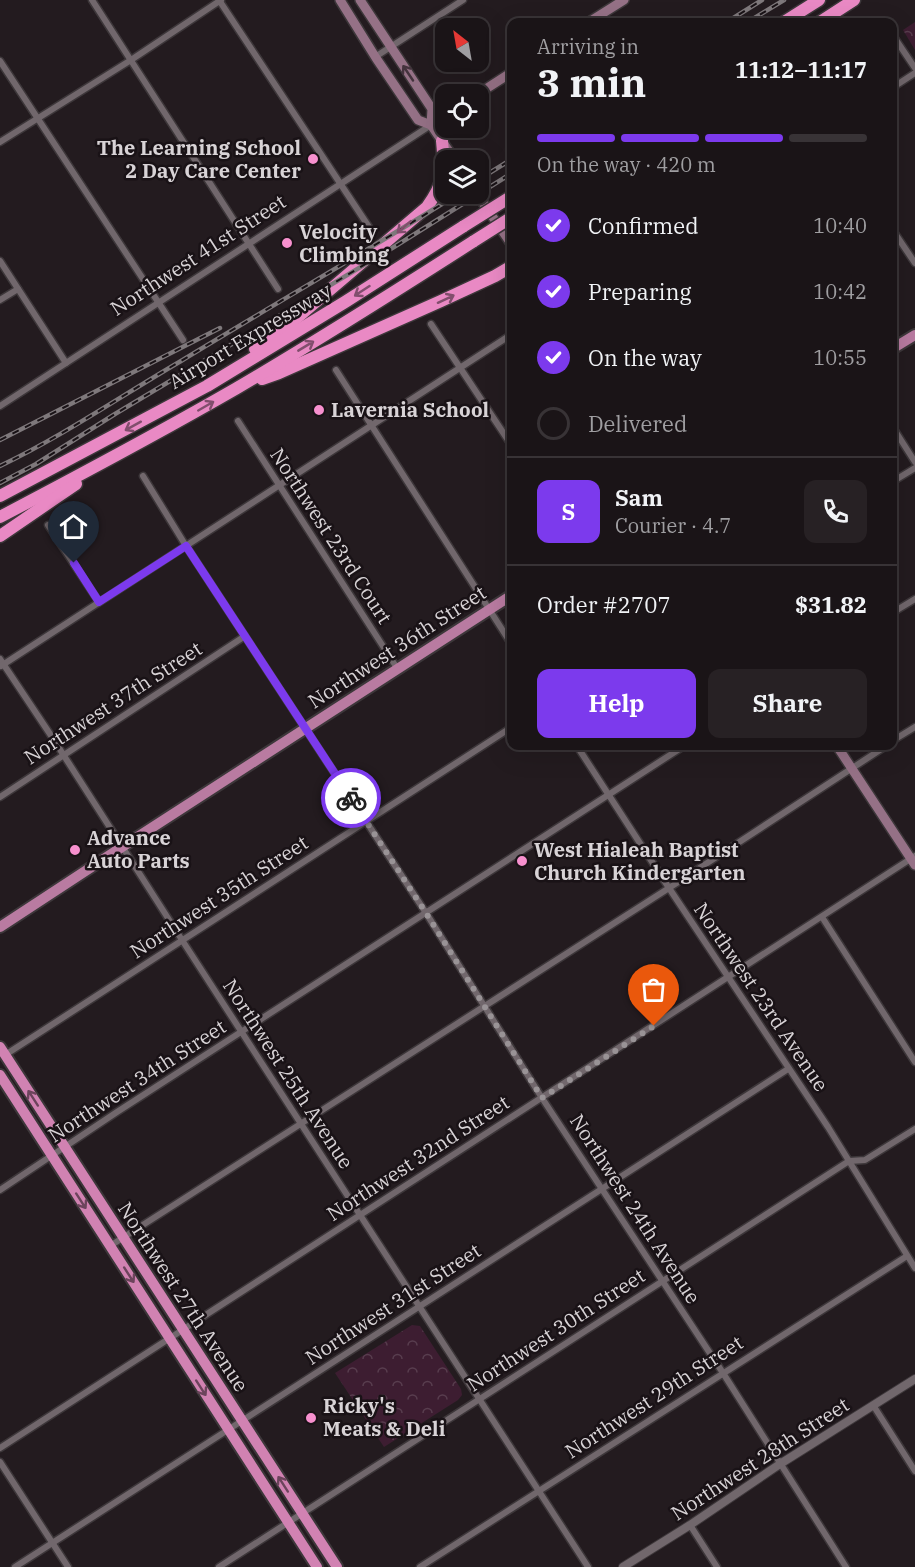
<!DOCTYPE html>
<html lang="en">
<head>
<meta charset="utf-8">
<style>
	:root { --surface:#1a1417; --page:#272124; --text:#f1f3f6; --muted:#9f9ea1; --line:#383336; --accent:#7c3aed }
	body { margin:0; font-family:"IBM Plex Serif",serif; background:var(--page); color:var(--text); height:100vh; display:flex; flex-direction:column; font-size:22px; white-space:nowrap }
	* { box-sizing:border-box; margin:0 }
	p { font-size:20px; color:var(--muted) }
	.icon { flex:none; width:33px; height:33px; fill:none; stroke:currentColor; stroke-width:2; stroke-linecap:round; stroke-linejoin:round }
	.map { position:relative; flex:1; overflow:hidden }
	.drawer { position:absolute; left:507px; top:18px; width:390px; height:732px; display:flex; flex-direction:column; background:var(--surface); border-radius:12px; box-shadow:0 6px 24px #0002,0 0 0 2px var(--line) }
	.drawer>* { flex:none }
	.needle { width:39px; rotate:329deg }
	.buttons { position:absolute; left:435px; top:18px; display:grid; gap:12px }
	.buttons a { display:grid; place-items:center; width:54px; height:54px; border-radius:12px; background:var(--surface); box-shadow:0 6px 24px #0002,0 0 0 2px var(--line); font-size:30px }
	.pin { position:absolute; display:grid; place-items:center; width:51px; height:51px; color:#fff; margin:-62px -26px; border-radius:50% 50% 50% 0; rotate:-45deg; box-shadow:0 0 6px #0007 }
	.pin .icon { rotate:45deg }
	.courier { position:absolute; display:grid; place-items:center; width:60px; height:60px; margin:-30px; border:4px solid #7c3aed; border-radius:50%; background:#fff; color:#222; box-shadow:0 2px 8px #0007 }
	.overview em { font-style:normal; font-weight:800 }
	.overview div { display:flex; flex-direction:column-reverse }
	.overview { display:flex; align-items:center; justify-content:space-between; height:102px; padding:0 30px }
	h1 { font-size:39px; font-weight:800; line-height:45px }
	.bar { display:grid; grid-template-columns:repeat(4,1fr); gap:9px 6px; align-content:center; height:72px; padding:0 30px }
	.bar i { height:8px; border-radius:4px; background:var(--line) }
	.bar .selected { background:var(--accent) }
	.bar p { grid-column:span 4 }
	.line { display:flex; align-items:center; gap:15px; padding:0 30px; border-top:2px solid var(--line) }
	.line div { flex:1 }
	.round { display:grid; place-items:center; flex:none; width:63px; height:63px; border-radius:12px; background:var(--page) }
	ol { padding:0 30px; list-style:none }
	li { display:flex; align-items:center; gap:18px; height:66px }
	li p { margin-inline-start:auto }
	li .icon { padding:6px; border-radius:50%; background:var(--accent); color:#fff; stroke-width:4 }
	li:last-child { color:var(--muted) }
	li i { width:33px; height:33px; border:3px solid var(--line); border-radius:50% }
	.action { display:flex; gap:12px; margin-top:auto; padding:12px 30px }
	.action a { flex:1; height:69px; border-radius:12px; background:var(--accent); color:#fff; font-size:24px; font-weight:800; line-height:69px; text-align:center }
	.action a+a { background:var(--page); color:var(--text) }
	.map>svg:first-child { display:block }
	.park { fill:url(#park-crowns) }
	.lines { fill:none; stroke-linecap:round; stroke-linejoin:round }
	.minor-casing { stroke:#3d373a; stroke-width:9 }
	.tertiary-casing { stroke:#3d373a; stroke-width:10 }
	.secondary-casing { stroke:#3d373a; stroke-width:12 }
	.primary-casing { stroke:#3d373a; stroke-width:14 }
	.trunk-casing { stroke:#3d373a; stroke-width:14 }
	.motorway-casing { stroke:#3d373a; stroke-width:15 }
	.minor { stroke:#71676c; stroke-width:6 }
	.tertiary { stroke:#71676c; stroke-width:8 }
	.secondary { stroke:#957186; stroke-width:9 }
	.primary { stroke:#b97ba1; stroke-width:10 }
	.trunk { stroke:#d182b2; stroke-width:10 }
	.motorway { stroke:#e989c4; stroke-width:12 }
	.rail-casing { stroke:#7e787b; stroke-width:4.5 }
	.rail { stroke:#191216; stroke-width:2; stroke-dasharray:7; stroke-linecap:butt }
	.motorway-bridge-casing { stroke:#3d373a; stroke-width:15; stroke-linecap:butt }
	.motorway-bridge { stroke:#e989c4; stroke-width:12 }
	.oneway { stroke:#44333d }
	.oneway2 { stroke:#814e6d }
	.oneway3 { stroke:#6c445c }
	.done { stroke:#999396; stroke-width:6; stroke-dasharray:0 10.8 }
	.route { stroke:#7c3aed; stroke-width:8 }
	.poi-dot { fill:#f790ce; stroke:#191216; stroke-width:2 }
	.labels { text-anchor:middle; stroke-width:5; stroke-linejoin:round; paint-order:stroke }
	.poi-label { font-size:20px; font-weight:bold; fill:#d8d3d6; stroke:#191216; text-anchor:start }
	.street-label { font-size:20px; fill:#d8d3d6; stroke:#191216 }
</style>
</head>
<body>
<div class="map">
<svg width="915" height="1567" viewBox="0 0 915 1567">
	<defs>
		<pattern id="park-crowns" width="20" height="18" patternUnits="userSpaceOnUse" patternTransform="scale(1.5)"><rect width="20" height="18" fill="#3d1d31"/><path d="M2 6a3 3 0 1 1 6 0M12 15a3 3 0 1 1 6 0" fill="none" stroke="#583d4e"/></pattern>
	</defs>
	<rect width="100%" height="100%" fill="#231b1f"/>
	<!-- park -->
	<g class="park">
		<path d="M 915,22 L 915,50 L 903,30 Z"/>
		<path d="M 412,1325 L 420,1326 L 461,1389 L 462,1395 L 458,1400 L 384,1447 L 335,1373 Z"/>
	</g>
	<g class="lines">
		<defs>
			<g id="minor">
				<path d="M 92,0 L 278,289"/>
				<path d="M 219,0 L 369,227"/>
				<path d="M 892,34 L 915,68"/>
				<path d="M 375,57 L 463,0"/>
				<path d="M 0,61 L 183,340"/>
				<path d="M 892,88 L 915,73"/>
				<path d="M 0,142 L 131,60 L 221,0"/>
				<path d="M 892,229 L 915,263"/>
				<path d="M 0,261 L 66,363"/>
				<path d="M 0,300 L 18,289"/>
				<path d="M 431,324 L 512,446"/>
				<path d="M 336,370 L 512,645"/>
				<path d="M 0,406 L 431,125"/>
				<path d="M 238,421 L 397,668"/>
				<path d="M 892,426 L 915,462"/>
				<path d="M 143,476 L 186,546 L 426,913 L 542,1098 L 723,1373 L 846,1567"/>
				<path d="M 892,482 L 915,468"/>
				<path d="M 48,525 L 99,602"/>
				<path d="M 892,613 L 915,599"/>
				<path d="M 0,659 L 52,737 L 182,940 L 588,1567"/>
				<path d="M 1,666 L 512,334"/>
				<path d="M 892,741 L 915,727"/>
				<path d="M 577,746 L 669,888 L 828,1127 L 915,1268"/>
				<path d="M 0,797 L 245,636"/>
				<path d="M 822,917 L 915,1062"/>
				<path d="M 5,1055 L 512,727"/>
				<path d="M 0,1190 L 117,1112 L 684,746"/>
				<path d="M 110,1246 L 669,888 L 886,746"/>
				<path d="M 873,1405 L 915,1471"/>
				<path d="M 0,1448 L 915,856"/>
				<path d="M 0,1462 L 68,1567"/>
				<path d="M 690,1525 L 717,1567"/>
				<path d="M 15,1567 L 788,1069"/>
				<path d="M 219,1567 L 849,1161 L 865,1160 L 915,1129"/>
				<path d="M 420,1567 L 907,1256"/>
			</g>
			<path id="tertiary" d="M 623,1567 L 690,1525 L 780,1464 L 915,1379"/>
			<g id="secondary">
				<path d="M 340,0 L 376,58 L 418,120 L 431,125"/>
				<path d="M 360,0 L 432,109 L 431,125 L 455,160"/>
				<path d="M 589,22 L 624,0"/>
				<path d="M 478,94 L 512,72"/>
				<path d="M 431,125 L 446,115"/>
				<path d="M 477,194 L 512,245"/>
				<path d="M 837,746 L 915,865"/>
			</g>
			<g id="primary">
				<path d="M 892,349 L 915,335"/>
				<path d="M 0,927 L 122,847 L 512,595"/>
			</g>
			<g id="trunk">
				<path d="M 0,1047 L 337,1567"/>
				<path d="M 0,1075 L 317,1567"/>
			</g>
			<g id="motorway">
				<path d="M 784,22 L 819,0"/>
				<path d="M 820,22 L 854,0"/>
				<path d="M 255,349 L 298,317 L 427,207 C 445,182 445,171 442,141"/>
				<path d="M 262,379 L 279,373 L 441,301 L 495,276 L 512,266"/>
				<path d="M 0,496 L 207,386 L 345,302 L 464,226"/>
				<path d="M 0,517 C 80,475 159,433 237,388 C 317,341 396,291 474,241"/>
				<path d="M 0,536 L 76,484"/>
			</g>
		</defs>
		<!-- minor casing -->
		<use href="#minor" class="minor-casing"/>
		<!-- tertiary casing -->
		<use href="#tertiary" class="tertiary-casing"/>
		<!-- secondary casing -->
		<use href="#secondary" class="secondary-casing"/>
		<!-- primary casing -->
		<use href="#primary" class="primary-casing"/>
		<!-- trunk casing -->
		<use href="#trunk" class="trunk-casing"/>
		<!-- motorway casing -->
		<use href="#motorway" class="motorway-casing"/>
		<!-- minor -->
		<use href="#minor" class="minor"/>
		<!-- tertiary -->
		<use href="#tertiary" class="tertiary"/>
		<!-- secondary -->
		<use href="#secondary" class="secondary"/>
		<!-- primary -->
		<use href="#primary" class="primary"/>
		<!-- trunk -->
		<use href="#trunk" class="trunk"/>
		<!-- motorway -->
		<use href="#motorway" class="motorway"/>
		<defs>
			<g id="rail">
				<path d="M 727,22 L 762,0"/>
				<path d="M 748,22 L 784,0"/>
				<path d="M 478,180 L 512,159"/>
				<path d="M 0,440 L 220,328"/>
				<path d="M 0,466 C 63,436 121,396 181,361 C 273,305 367,251 458,194"/>
				<path d="M 0,483 L 36,464 L 115,414 L 394,247 L 512,173"/>
			</g>
		</defs>
		<!-- rail casing -->
		<use href="#rail" class="rail-casing"/>
		<!-- rail -->
		<use href="#rail" class="rail"/>
		<defs>
			<g id="motorway-bridge">
				<path d="M 464,226 L 512,196"/>
				<path d="M 474,241 L 512,217"/>
			</g>
		</defs>
		<!-- motorway-bridge casing -->
		<use href="#motorway-bridge" class="motorway-bridge-casing"/>
		<!-- motorway-bridge -->
		<use href="#motorway-bridge" class="motorway-bridge"/>
	</g>
	<!-- one-way arrows -->
	<defs><path id="oneway-shaft" d="M-6 0H5M1.5-3L5.5 0L1.5 3" fill="none" stroke-width="1.6" stroke-linecap="round" stroke-linejoin="round" transform="scale(1.5)"/></defs>
	<use class="oneway" href="#oneway-shaft" transform="translate(408 73) rotate(-124)"/>
	<g class="oneway2">
		<use href="#oneway-shaft" transform="translate(404 227) rotate(139)"/>
		<use href="#oneway-shaft" transform="translate(362 291) rotate(147)"/>
		<use href="#oneway-shaft" transform="translate(446 299) rotate(-25)"/>
		<use href="#oneway-shaft" transform="translate(306 346) rotate(-31)"/>
		<use href="#oneway-shaft" transform="translate(206 406) rotate(-30)"/>
		<use href="#oneway-shaft" transform="translate(133 426) rotate(151)"/>
	</g>
	<g class="oneway3">
		<use href="#oneway-shaft" transform="translate(33 1098) rotate(-123)"/>
		<use href="#oneway-shaft" transform="translate(81 1201) rotate(57)"/>
		<use href="#oneway-shaft" transform="translate(129 1275) rotate(57)"/>
		<use href="#oneway-shaft" transform="translate(201 1388) rotate(57)"/>
		<use href="#oneway-shaft" transform="translate(283 1484) rotate(-123)"/>
	</g>
	<g class="lines">
		<!-- done -->
		<path class="done" d="M 351,798 L 426,913 L 542,1098 L 654,1026"/>
		<!-- route -->
		<path class="route" d="M 74,563 L 99,602 L 186,546 L 351,798"/>
	</g>
	<!-- markers -->
	<g class="poi-dot">
		<circle cx="313" cy="159" r="6"/>
		<circle cx="287" cy="243" r="6"/>
		<circle cx="319" cy="410" r="6"/>
		<circle cx="75" cy="850" r="6"/>
		<circle cx="522" cy="861" r="6"/>
		<circle cx="311" cy="1418" r="6"/>
	</g>
	<g class="labels">
		<!-- poi labels -->
		<g class="poi-label">
			<text x="301" y="155" text-anchor="end">The Learning School<tspan x="301" dy="23">2 Day Care Center</tspan></text>
			<text x="299" y="239">Velocity<tspan x="299" dy="23">Climbing</tspan></text>
			<text x="331" y="417">Lavernia School</text>
			<text x="87" y="845">Advance<tspan x="87" dy="23">Auto Parts</tspan></text>
			<text x="534" y="857">West Hialeah Baptist<tspan x="534" dy="23">Church Kindergarten</tspan></text>
			<text x="323" y="1413">Ricky's<tspan x="323" dy="23">Meats &amp; Deli</tspan></text>
		</g>
		<!-- street labels -->
		<g class="street-label">
			<text transform="translate(198 255) rotate(-33)" y="7">Northwest 41st Street</text>
			<text transform="translate(250 336) rotate(-31)" y="7">Airport Expressway</text>
			<text transform="translate(331 536) rotate(57)" y="7">Northwest 23rd Court</text>
			<text transform="translate(397 647) rotate(-33)" y="7">Northwest 36th Street</text>
			<text transform="translate(113 703) rotate(-33)" y="7">Northwest 37th Street</text>
			<text transform="translate(219 897) rotate(-33)" y="7">Northwest 35th Street</text>
			<text transform="translate(761 997) rotate(56)" y="7">Northwest 23rd Avenue</text>
			<text transform="translate(288 1074) rotate(57)" y="7">Northwest 25th Avenue</text>
			<text transform="translate(137 1081) rotate(-33)" y="7">Northwest 34th Street</text>
			<text transform="translate(418 1158) rotate(-33)" y="7">Northwest 32nd Street</text>
			<text transform="translate(635 1209) rotate(57)" y="7">Northwest 24th Avenue</text>
			<text transform="translate(183 1297) rotate(57)" y="7">Northwest 27th Avenue</text>
			<text transform="translate(393 1304) rotate(-33)" y="7">Northwest 31st Street</text>
			<text transform="translate(556 1330) rotate(-33)" y="7">Northwest 30th Street</text>
			<text transform="translate(654 1397) rotate(-33)" y="7">Northwest 29th Street</text>
			<text transform="translate(760 1459) rotate(-33)" y="7">Northwest 28th Street</text>
		</g>
	</g>
</svg>
<div class="buttons">
<a><svg class="needle" viewBox="-14 -14 28 28"><path d="M0-13l5 13h-10z" fill="#e53935"/><path d="M0 13l5-13h-10z" fill="#9f9ea1"/></svg></a>
<a><svg class="icon" aria-label="locate" viewBox="0 0 24 24"><circle cx="12" cy="12" r="6"/><path d="M12 2v4M12 18v4M2 12h4M18 12h4"/></svg></a>
<a><svg class="icon" aria-label="layers" viewBox="0 0 24 24"><path d="M12 4l9 5-9 5-9-5zM3 14l9 5 9-5"/></svg></a>
</div>
<div class="pin" style="left:654px;top:1026px;background:#ea580c"><svg class="icon" aria-label="bag" viewBox="0 0 24 24"><path d="M5 8h14l-1 12H6zM9 8a3 3 0 0 1 6 0"/></svg></div>
<div class="pin" style="left:74px;top:563px;background:#1f2937"><svg class="icon" aria-label="home" viewBox="0 0 24 24"><path d="M3 11l9-7 9 7M6 9v11h12V9"/></svg></div>
<div class="courier" style="left:351px;top:798px"><svg class="icon" aria-label="bike" viewBox="0 0 24 24"><circle cx="6" cy="16" r="4"/><circle cx="18" cy="16" r="4"/><path d="M6 16l4-8h5l3 8M10 8l3 8H6M13 5h3"/></svg></div>
<section class="drawer">
<div class="overview"><div><h1>3 min</h1><p>Arriving in</p></div><em>11:12–11:17</em></div>
<div class="bar"><i class="selected"></i><i class="selected"></i><i class="selected"></i><i></i><p>On the way · 420 m</p></div>
<ol>
<li><svg class="icon" aria-label="check" viewBox="0 0 24 24"><path d="M5 12l5 5 9-10"/></svg>Confirmed<p>10:40</p></li>
<li><svg class="icon" aria-label="check" viewBox="0 0 24 24"><path d="M5 12l5 5 9-10"/></svg>Preparing<p>10:42</p></li>
<li><svg class="icon" aria-label="check" viewBox="0 0 24 24"><path d="M5 12l5 5 9-10"/></svg>On the way<p>10:55</p></li>
<li><i></i>Delivered</li>
</ol>
<div class="line" style="height:108px"><b class="round" style="background:var(--accent);color:#fff">S</b><div><b>Sam</b><p>Courier · 4.7</p></div><a class="round"><svg class="icon" aria-label="phone" viewBox="0 0 24 24"><path d="M5 4h4l2 5-3 2q2 4 5 5l2-3 5 2v4C11 20 4 13 5 4z"/></svg></a></div>
<div class="line" style="height:78px"><div>Order #2707</div><b>$31.82</b></div>
<div class="action"><a>Help</a><a>Share</a></div>
</section>
</div>
</body>
</html>
